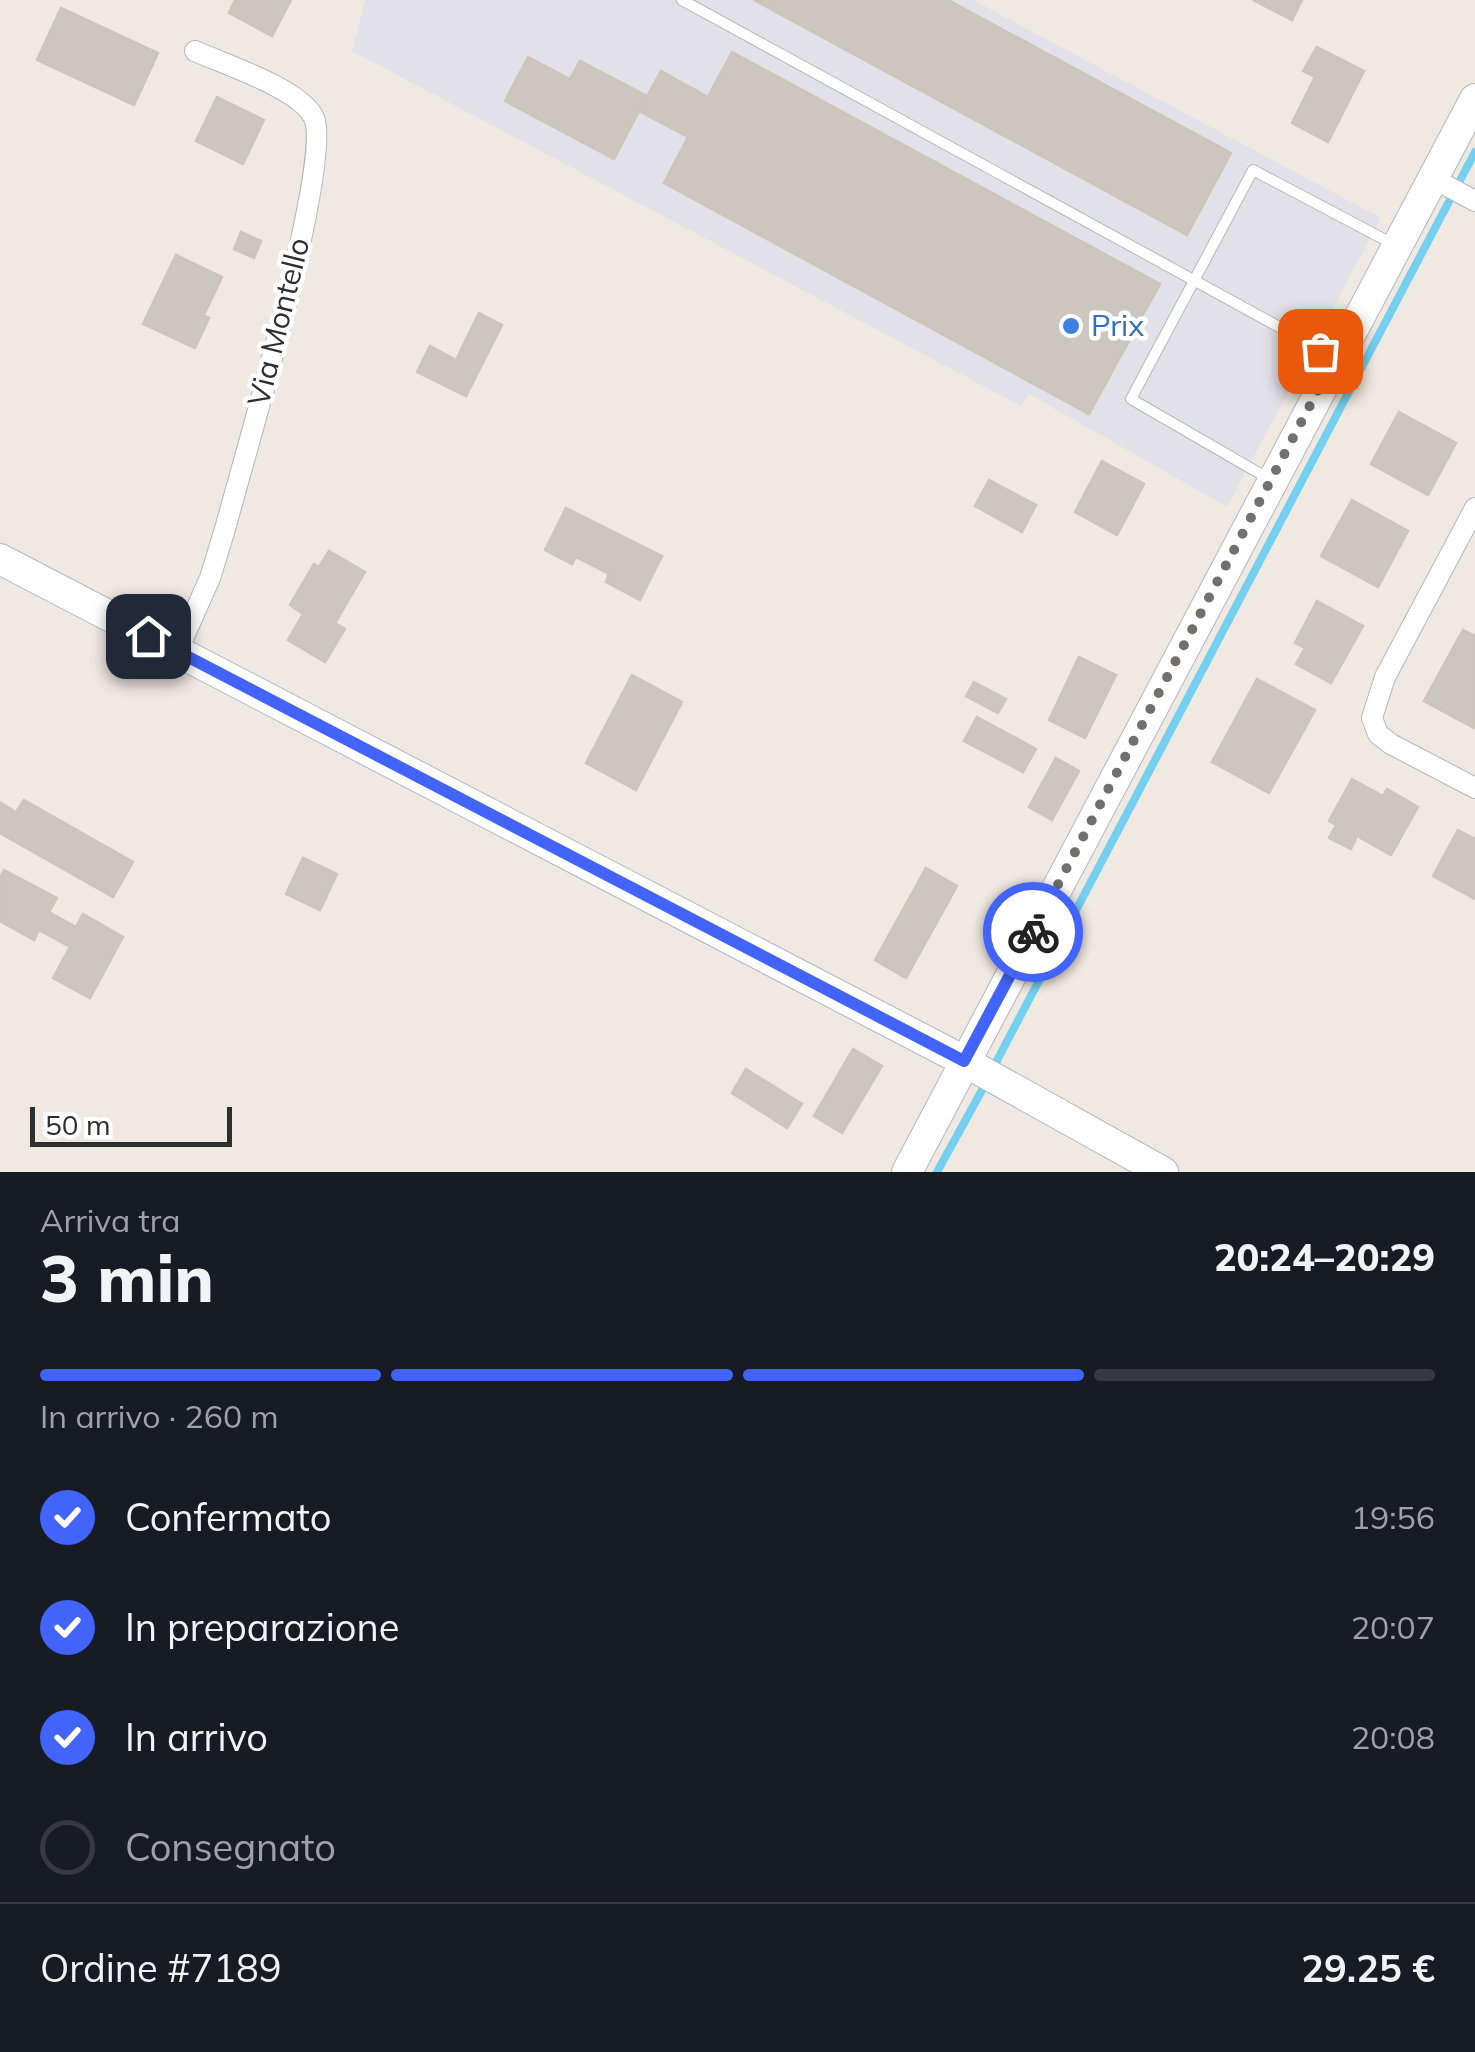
<!DOCTYPE html>
<html lang="it">
<head>
<meta charset="utf-8">
<style>
	:root { --surface:#171b24; --page:#242831; --text:#f1f3f6; --muted:#9ea1a6; --line:#363941; --accent:#4264fb }
	body { margin:0; font-family:Mulish,sans-serif; background:var(--page); color:var(--text); height:100vh; display:flex; flex-direction:column; font-size:38px; white-space:nowrap }
	* { box-sizing:border-box; margin:0 }
	p { font-size:32px; color:var(--muted) }
	.icon { flex:none; width:55px; height:55px; fill:none; stroke:currentColor; stroke-width:2; stroke-linecap:round; stroke-linejoin:round }
	.map { position:relative; height:1172px; overflow:hidden }
	.details { display:flex; flex-direction:column; background:var(--surface); flex:1 }
	.details>* { flex:none }
	.scale { position:absolute; left:30px; bottom:25px; width:202px; box-sizing:border-box; padding-left:10px; border:5px solid #2e2e2e; border-top:0; font-size:28px; line-height:35px; white-space:nowrap; color:#2e2e2e; -webkit-text-stroke:8px #fff; paint-order:stroke }
	.pin { position:absolute; display:grid; place-items:center; width:85px; height:85px; color:#fff; margin:-42px; border-radius:20px; box-shadow:0 5px 15px #0006 }
	.courier { position:absolute; display:grid; place-items:center; width:100px; height:100px; margin:-50px; border:8px solid #4264fb; border-radius:50%; background:#fff; color:#222; box-shadow:0 2px 12px #0007 }
	.head em { font-style:normal; font-weight:800 }
	.head div { display:flex; flex-direction:column-reverse }
	.head { display:flex; align-items:center; justify-content:space-between; height:170px; padding:0 40px }
	h1 { font-size:65px; font-weight:800; line-height:75px }
	.bar { display:grid; grid-template-columns:repeat(4,1fr); gap:15px 10px; align-content:center; height:120px; padding:0 40px }
	.bar i { height:12px; border-radius:8px; background:var(--line) }
	.bar .current { background:var(--accent) }
	.bar p { grid-column:span 4 }
	.line { display:flex; align-items:center; gap:25px; padding:0 40px; border-top:2px solid var(--line) }
	.line div { flex:1 }
	ol { padding:0 40px; list-style:none }
	li { display:flex; align-items:center; gap:30px; height:110px }
	li p { margin-inline-start:auto }
	li .icon { padding:10px; border-radius:50%; background:var(--accent); color:#fff; stroke-width:4 }
	li:last-child { color:var(--muted) }
	li i { width:55px; height:55px; border:5px solid var(--line); border-radius:50% }
	.map>svg:first-child { display:block }
	.industrial { fill:#e3e1e8 }
	.lines { fill:none; stroke-linecap:round; stroke-linejoin:round }
	.stream { stroke:#75cff0; stroke-width:8 }
	.building { fill:#cbc7bf; stroke:#cbc5ba; stroke-width:2.5 }
	.lane-casing { stroke:#b4b7c1; stroke-width:12 }
	.street-casing { stroke:#b4b7c1; stroke-width:22 }
	.secondary-casing { stroke:#b4b7c1; stroke-width:32 }
	.lane { stroke:#fff; stroke-width:10 }
	.street { stroke:#fff; stroke-width:20 }
	.secondary { stroke:#fff; stroke-width:30 }
	.done { stroke:#726f6d; stroke-width:10; stroke-dasharray:0 18 }
	.route { stroke:#4264fb; stroke-width:12 }
	.shop-dot { fill:#3f7fe0; stroke:#fff; stroke-width:4 }
	.labels { text-anchor:middle; stroke-width:9; stroke-linejoin:round; paint-order:stroke }
	.street-label { font-size:30px; fill:#2e2e2e; stroke:#fff }
	.shop-label { font-size:30px; fill:#366cbe; stroke:#fff; text-anchor:start }
</style>
</head>
<body>
<div class="map">
<svg width="1475" height="1172" viewBox="0 0 1475 1172">
	<rect width="100%" height="100%" fill="#efe9e1"/>
	<!-- industrial -->
	<path class="industrial" d="M 365,0 L 973,0 L 1381,218 L 1227,507 L 1029,394 L 1021,406 L 352,51 Z"/>
	<g class="lines">
		<!-- stream -->
		<g class="stream">
			<path d="M 993,1068 L 1475,152"/>
			<path d="M 937,1172 L 987,1081"/>
		</g>
	</g>
	<!-- building -->
	<g class="building">
		<path d="M 235,0 L 291,0 L 272,36 L 229,13 Z"/>
		<path d="M 754,0 L 948,0 L 1231,153 L 1187,235 Z"/>
		<path d="M 1253,0 L 1302,0 L 1292,20 Z"/>
		<path d="M 61,8 L 158,53 L 134,105 L 37,60 Z"/>
		<path d="M 1317,47 L 1364,71 L 1328,142 L 1292,123 L 1315,77 L 1303,71 Z"/>
		<path d="M 732,52 L 1160,284 L 1089,414 L 664,183 L 688,137 L 639,111 L 661,71 L 708,97 Z"/>
		<path d="M 528,57 L 570,79 L 580,61 L 647,96 L 614,159 L 505,101 Z"/>
		<path d="M 217,97 L 264,120 L 243,164 L 196,141 Z"/>
		<path d="M 241,232 L 261,241 L 254,258 L 234,249 Z"/>
		<path d="M 176,255 L 222,277 L 204,315 L 209,318 L 195,348 L 143,324 Z"/>
		<path d="M 479,313 L 502,325 L 466,396 L 417,372 L 430,346 L 456,360 Z"/>
		<path d="M 1399,412 L 1456,443 L 1428,495 L 1371,464 Z"/>
		<path d="M 1102,461 L 1144,484 L 1117,535 L 1075,512 Z"/>
		<path d="M 989,480 L 1036,505 L 1022,532 L 975,506 Z"/>
		<path d="M 1352,500 L 1408,531 L 1378,587 L 1321,556 Z"/>
		<path d="M 566,508 L 662,556 L 640,600 L 606,582 L 609,574 L 576,557 L 572,564 L 545,550 Z"/>
		<path d="M 329,551 L 365,572 L 335,623 L 345,629 L 325,662 L 288,640 L 303,614 L 290,605 L 314,564 L 319,567 Z"/>
		<path d="M 1317,601 L 1363,626 L 1331,683 L 1296,664 L 1305,648 L 1295,643 Z"/>
		<path d="M 1463,630 L 1475,636 L 1474,728 L 1424,701 Z"/>
		<path d="M 1079,657 L 1116,675 L 1085,738 L 1049,720 Z"/>
		<path d="M 632,675 L 682,702 L 636,790 L 586,763 Z"/>
		<path d="M 1257,679 L 1315,710 L 1269,793 L 1212,762 Z"/>
		<path d="M 974,682 L 1006,699 L 998,713 L 966,696 Z"/>
		<path d="M 977,717 L 1036,749 L 1023,772 L 964,741 Z"/>
		<path d="M 1056,758 L 1079,771 L 1052,820 L 1029,807 Z"/>
		<path d="M 1352,779 L 1383,796 L 1387,789 L 1418,807 L 1391,855 L 1357,836 L 1351,849 L 1329,838 L 1336,825 L 1329,821 Z"/>
		<path d="M 24,800 L 133,862 L 113,897 L 0,833 L 1,803 L 16,812 Z"/>
		<path d="M 1458,830 L 1475,839 L 1475,899 L 1433,876 Z"/>
		<path d="M 303,858 L 337,874 L 320,910 L 286,894 Z"/>
		<path d="M 926,868 L 957,886 L 906,978 L 875,960 Z"/>
		<path d="M 4,870 L 57,898 L 49,912 L 76,927 L 83,914 L 123,937 L 90,998 L 53,978 L 70,947 L 39,930 L 34,940 L 0,921 L 0,878 Z"/>
		<path d="M 853,1049 L 882,1066 L 842,1133 L 814,1116 Z"/>
		<path d="M 746,1069 L 802,1104 L 787,1128 L 732,1093 Z"/>
	</g>
	<g class="lines">
		<defs>
			<g id="lane">
				<path d="M 682,0 L 1334,357"/>
				<path d="M 1271,480 L 1131,399 L 1253,170 L 1395,245"/>
			</g>
			<g id="street">
				<path d="M 1432,178 L 1475,201"/>
				<path d="M 1475,508 L 1385,677 L 1372,718 L 1378,734 L 1391,744 L 1475,788"/>
				<path d="M 177,652 L 210,578 L 225,529 C 242,465 333,161 314,118 C 301,89 224,64 195,51"/>
			</g>
			<g id="secondary">
				<path d="M 0,559 L 949,1053 L 1163,1172"/>
				<path d="M 907,1172 L 1475,99"/>
			</g>
		</defs>
		<!-- lane casing -->
		<use href="#lane" class="lane-casing"/>
		<!-- street casing -->
		<use href="#street" class="street-casing"/>
		<!-- secondary casing -->
		<use href="#secondary" class="secondary-casing"/>
		<!-- lane -->
		<use href="#lane" class="lane"/>
		<!-- street -->
		<use href="#street" class="street"/>
		<!-- secondary -->
		<use href="#secondary" class="secondary"/>
	</g>
	<g class="lines">
		<!-- done -->
		<path class="done" d="M 1033,932 L 1335,358 L 1320,351"/>
		<!-- route -->
		<path class="route" d="M 148,636 L 964,1061 L 1033,932"/>
	</g>
	<!-- markers -->
	<circle class="shop-dot" cx="1071" cy="326" r="10"/>
	<g class="labels">
		<!-- street labels -->
		<g class="street-label">
			<text transform="translate(279 322) rotate(-76)" y="10">Via Montello</text>
		</g>
		<!-- shop labels -->
		<g class="shop-label">
			<text x="1091" y="336">Prix</text>
		</g>
	</g>
</svg>
<div class="scale">50 m</div>
<div class="pin" style="left:1320px;top:351px;background:#ea580c"><svg class="icon" aria-label="bag" viewBox="0 0 24 24"><path d="M5 8h14l-1 12H6zM9 8a3 3 0 0 1 6 0"/></svg></div>
<div class="pin" style="left:148px;top:636px;background:#1f2937"><svg class="icon" aria-label="home" viewBox="0 0 24 24"><path d="M3 11l9-7 9 7M6 9v11h12V9"/></svg></div>
<div class="courier" style="left:1033px;top:932px"><svg class="icon" aria-label="bike" viewBox="0 0 24 24"><circle cx="6" cy="16" r="4"/><circle cx="18" cy="16" r="4"/><path d="M6 16l4-8h5l3 8M10 8l3 8H6M13 5h3"/></svg></div>
</div>
<section class="details">
<div class="head"><div><h1>3 min</h1><p>Arriva tra</p></div><em>20:24–20:29</em></div>
<div class="bar"><i class="current"></i><i class="current"></i><i class="current"></i><i></i><p>In arrivo · 260 m</p></div>
<ol>
<li><svg class="icon" aria-label="check" viewBox="0 0 24 24"><path d="M5 12l5 5 9-10"/></svg>Confermato<p>19:56</p></li>
<li><svg class="icon" aria-label="check" viewBox="0 0 24 24"><path d="M5 12l5 5 9-10"/></svg>In preparazione<p>20:07</p></li>
<li><svg class="icon" aria-label="check" viewBox="0 0 24 24"><path d="M5 12l5 5 9-10"/></svg>In arrivo<p>20:08</p></li>
<li><i></i>Consegnato</li>
</ol>
<div class="line" style="height:130px"><div>Ordine #7189</div><b>29.25 €</b></div>
</section>
</body>
</html>
